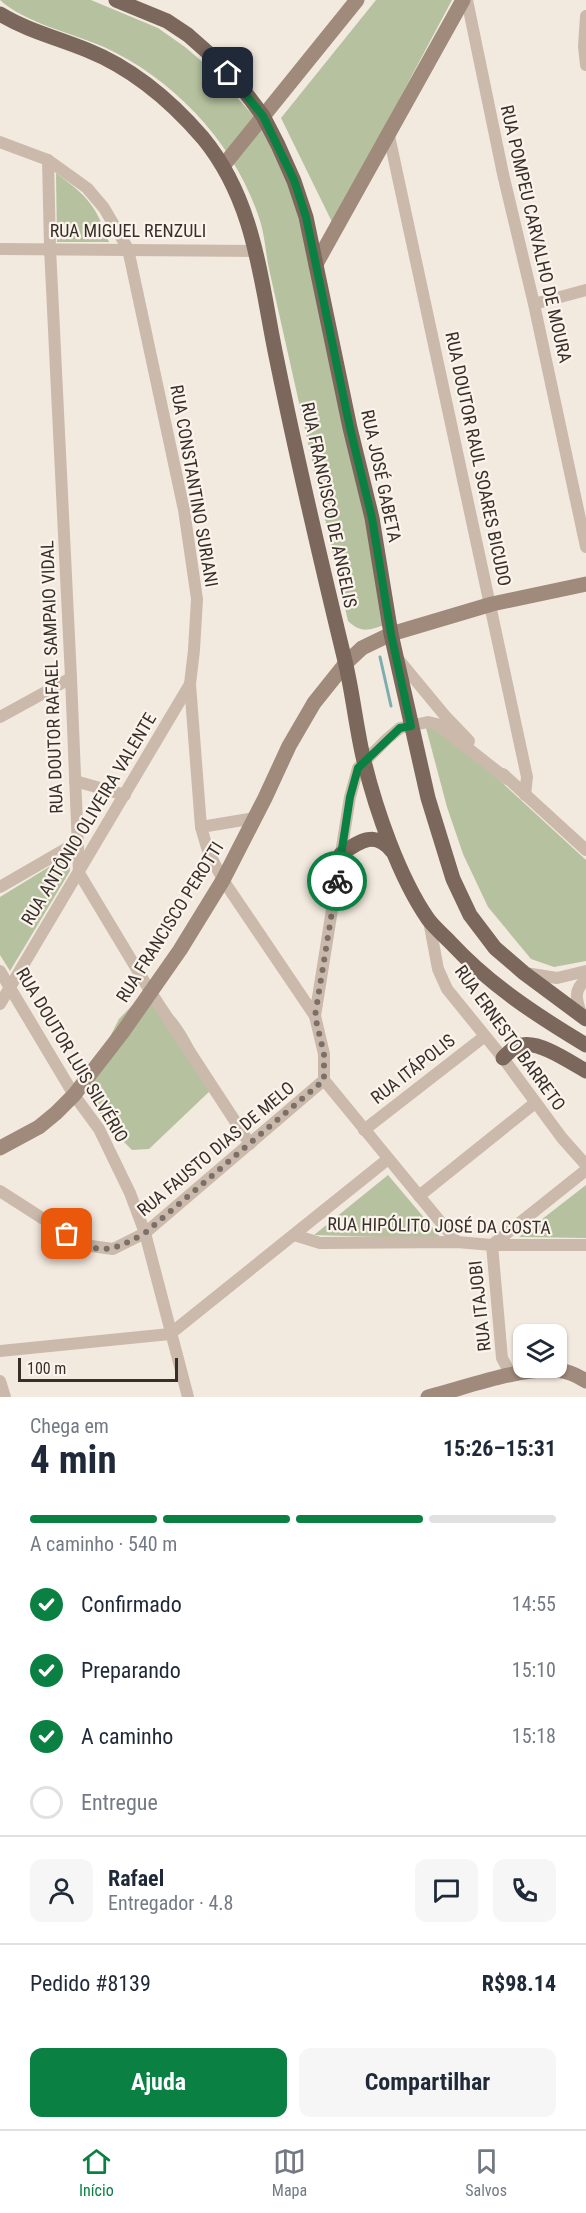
<!DOCTYPE html>
<html lang="pt">
<head>
<meta charset="utf-8">
<style>
	:root { --surface:#fff; --page:#f6f6f7; --text:#1f2937; --muted:#747a83; --line:#e0e1e3; --accent:#0b8043 }
	body { margin:0; font-family:"Roboto Condensed",sans-serif; background:var(--page); color:var(--text); height:100vh; display:flex; flex-direction:column; font-size:22px; white-space:nowrap }
	* { box-sizing:border-box; margin:0 }
	p { font-size:20px; color:var(--muted) }
	.icon { flex:none; width:33px; height:33px; fill:none; stroke:currentColor; stroke-width:2; stroke-linecap:round; stroke-linejoin:round }
	.map { position:relative; height:1397px; overflow:hidden }
	.sheet { display:flex; flex-direction:column; background:var(--surface); flex:1 }
	.sheet>* { flex:none }
	.controls { position:absolute; left:513px; top:1324px; display:grid; gap:12px }
	.controls a { display:grid; place-items:center; width:54px; height:54px; border-radius:12px; background:var(--surface); box-shadow:0 2px 4px #0004; font-size:30px }
	.scale { position:absolute; left:18px; bottom:15px; width:160px; box-sizing:border-box; padding-left:6px; border:3px solid #392f2a; border-top:0; font-size:16px; line-height:21px; white-space:nowrap; color:#392f2a; -webkit-text-stroke:4px #faf4ec; paint-order:stroke }
	.pin { position:absolute; display:grid; place-items:center; width:51px; height:51px; color:#fff; margin:-26px; border-radius:12px; box-shadow:0 3px 9px #0006 }
	.courier { position:absolute; display:grid; place-items:center; width:60px; height:60px; margin:-30px; border:4px solid #0b8043; border-radius:50%; background:#fff; color:#222; box-shadow:0 2px 8px #0007 }
	.headline em { font-style:normal; font-weight:700 }
	.headline div { display:flex; flex-direction:column-reverse }
	.headline { display:flex; align-items:center; justify-content:space-between; height:102px; padding:0 30px }
	h1 { font-size:39px; font-weight:700; line-height:45px }
	.bar { display:grid; grid-template-columns:repeat(4,1fr); gap:9px 6px; align-content:center; height:72px; padding:0 30px }
	.bar i { height:8px; border-radius:4px; background:var(--line) }
	.bar .on { background:var(--accent) }
	.bar p { grid-column:span 4 }
	.line { display:flex; align-items:center; gap:15px; padding:0 30px; border-top:2px solid var(--line) }
	.line div { flex:1 }
	.round { display:grid; place-items:center; flex:none; width:63px; height:63px; border-radius:12px; background:var(--page) }
	ol { padding:0 30px; list-style:none }
	li { display:flex; align-items:center; gap:18px; height:66px }
	li p { margin-inline-start:auto }
	li .icon { padding:6px; border-radius:50%; background:var(--accent); color:#fff; stroke-width:4 }
	li:last-child { color:var(--muted) }
	li i { width:33px; height:33px; border:3px solid var(--line); border-radius:50% }
	.button { display:flex; gap:12px; margin-top:auto; padding:12px 30px }
	.button a { flex:1; height:69px; border-radius:12px; background:var(--accent); color:#fff; font-size:24px; font-weight:700; line-height:69px; text-align:center }
	.button a+a { background:var(--page); color:var(--text) }
	.tab-bar { display:flex; justify-content:space-around; align-items:center; height:84px; border-top:2px solid var(--line); background:var(--surface); font-size:16px; color:var(--muted) }
	.tab-bar a { display:grid; justify-items:center; gap:3px }
	.tab-bar .on { color:var(--accent) }
	.map>svg:first-child { display:block }
	.green { fill:#b6c29f }
	.lines { fill:none; stroke-linecap:round; stroke-linejoin:round }
	.stream { stroke:#7eadb0; stroke-width:3 }
	.street { stroke:#cbbaab; stroke-width:12 }
	.secondary { stroke:#9f8a7c; stroke-width:15 }
	.primary { stroke:#7b675b; stroke-width:15 }
	.done { stroke:#7a7069; stroke-width:6; stroke-dasharray:0 10.8 }
	.route { stroke:#0b8043; stroke-width:8 }
	.labels { text-anchor:middle; stroke-width:4.5; stroke-linejoin:round; paint-order:stroke }
	.street-label { font-size:18px; fill:#392f2a; stroke:#faf4ec }
</style>
</head>
<body>
<div class="map">
<svg width="586" height="1397" viewBox="0 0 586 1397">
	<rect width="100%" height="100%" fill="#f3eadf"/>
	<!-- green -->
	<g class="green">
		<path d="M 0,0 L 91,0 L 158,28 L 185,47 L 212,70 L 252,114 L 279,154 L 297,189 L 389,617 L 387,624 C 369,630 362,634 348,621 L 269,269 C 266,255 265,239 261,224 C 238,147 176,80 104,47 C 72,33 25,23 0,0 Z"/>
		<path d="M 376,0 L 452,0 L 333,224 L 281,118 Z"/>
		<path d="M 56,173 C 88,197 95,204 109,242 L 57,242 Z"/>
		<path d="M 433,726 L 447,732 L 586,860 L 586,961 L 554,967 L 531,959 L 488,907 L 463,854 L 447,807 L 426,728 Z"/>
		<path d="M 70,854 L 70,871 L 10,971 L 0,955 L 0,897 Z"/>
		<path d="M 143,994 C 152,1000 164,1006 171,1013 C 188,1030 204,1067 212,1089 L 149,1149 L 132,1150 L 105,1123 L 85,1086 L 119,1019 Z"/>
		<path d="M 388,1175 L 442,1239 L 314,1235 Z"/>
		<path d="M 586,1185 L 586,1238 L 519,1237 Z"/>
	</g>
	<g class="lines">
		<!-- stream -->
		<path class="stream" d="M 380,657 L 391,706"/>
		<!-- street -->
		<g class="street">
			<path d="M 467,0 L 503,174 L 534,304 L 586,547"/>
			<path d="M 586,16 L 584,46 L 586,65"/>
			<path d="M 388,131 L 527,777 L 525,795"/>
			<path d="M 0,142 L 48,160 L 87,188 L 104,208 L 128,249 L 184,510 L 197,599 L 194,650 L 190,684 L 201,827 L 208,851 L 223,880 L 315,1016"/>
			<path d="M 48,160 L 50,248 L 71,678 L 79,873 L 150,991 L 250,1144"/>
			<path d="M 0,249 L 256,251"/>
			<path d="M 534,304 L 586,290"/>
			<path d="M 398,659 L 446,717 L 469,741"/>
			<path d="M 0,717 L 71,678"/>
			<path d="M 503,774 L 586,850"/>
			<path d="M 75,781 L 125,795"/>
			<path d="M 201,827 L 255,818"/>
			<path d="M 0,887 L 76,843"/>
			<path d="M 429,921 L 438,969 L 447,989 L 503,1058 L 562,1138 L 586,1165"/>
			<path d="M 0,971 L 74,1095 L 99,1129 L 130,1193 L 145,1233 L 188,1397"/>
			<path d="M 525,973 L 557,978 L 586,971"/>
			<path d="M 0,1004 L 190,684"/>
			<path d="M 582,1016 C 577,1002 572,990 586,980"/>
			<path d="M 324,1080 L 457,1242"/>
			<path d="M 364,1130 L 485,1036"/>
			<path d="M 0,1191 L 84,1245 L 113,1249 L 145,1233 L 324,1080 L 324,1054 L 315,1016 L 350,797 L 358,768 L 387,739 L 400,728 L 428,722 L 437,724 L 507,779"/>
			<path d="M 419,1196 L 535,1103"/>
			<path d="M 294,1235 L 320,1243 L 457,1242 L 492,1245 L 586,1245"/>
			<path d="M 0,1351 L 170,1334 L 388,1159"/>
			<path d="M 511,1375 L 502,1358 L 492,1245 L 586,1170"/>
			<path d="M 0,1381 L 5,1397"/>
		</g>
		<!-- secondary -->
		<g class="secondary">
			<path d="M 223,166 L 357,0"/>
			<path d="M 316,264 L 463,0"/>
			<path d="M 0,1148 L 39,1127 L 56,1113 L 74,1095 L 122,1033 L 180,950 L 223,880 L 265,798 L 289,746 L 314,703 L 346,663 L 362,648 L 391,634 L 492,604 L 586,584"/>
			<path d="M 428,1397 C 464,1388 520,1367 556,1370 C 567,1371 577,1375 586,1381"/>
		</g>
		<!-- primary -->
		<g class="primary">
			<path d="M 116,0 L 167,21 L 188,35 L 214,58 L 242,88 L 263,116 L 278,145 L 294,181 L 306,217 L 350,428 L 372,518 L 391,634 L 428,798 L 453,879 L 470,915 L 495,948 L 524,973 L 586,1019"/>
			<path d="M 0,14 C 28,31 58,38 87,50 C 132,68 172,102 203,138 C 254,200 260,276 275,351 C 296,455 320,558 345,661 C 353,694 356,728 364,761 C 376,810 399,877 428,919 C 434,927 443,935 450,942 C 490,985 536,1015 586,1045"/>
			<path d="M 341,854 C 360,841 375,830 392,851"/>
			<path d="M 503,1058 C 508,1053 514,1046 522,1045 C 540,1041 570,1062 586,1071"/>
		</g>
	</g>
	<g class="lines">
		<!-- done -->
		<path class="done" d="M 67,1234 C 99,1256 112,1252 145,1233 L 324,1080 L 324,1054 L 315,1016 L 337,881"/>
		<!-- route -->
		<path class="route" d="M 228,73 L 263,116 L 294,180 L 306,217 L 350,428 L 372,518 L 391,634 L 411,726 L 400,728 L 358,768 L 350,797 L 337,881"/>
	</g>
	<g class="labels">
		<!-- street labels -->
		<g class="street-label">
			<text x="128" y="237">RUA MIGUEL RENZULI</text>
			<text transform="translate(536 234) rotate(77)" y="6">RUA POMPEU CARVALHO DE MOURA</text>
			<text transform="translate(478 459) rotate(78)" y="6">RUA DOUTOR RAUL SOARES BICUDO</text>
			<text transform="translate(381 476) rotate(78)" y="6">RUA JOSÉ GABETA</text>
			<text transform="translate(194 486) rotate(80)" y="6">RUA CONSTANTINO SURIANI</text>
			<text transform="translate(329 505) rotate(78)" y="6">RUA FRANCISCO DE ANGELIS</text>
			<text transform="translate(52 677) rotate(-92)" y="6">RUA DOUTOR RAFAEL SAMPAIO VIDAL</text>
			<text transform="translate(89 819) rotate(-59)" y="6">RUA ANTÔNIO OLIVEIRA VALENTE</text>
			<text transform="translate(170 922) rotate(-58)" y="6">RUA FRANCISCO PEROTTI</text>
			<text transform="translate(510 1038) rotate(54)" y="6">RUA ERNESTO BARRETO</text>
			<text transform="translate(72 1055) rotate(59)" y="6">RUA DOUTOR LUIS SILVÉRIO</text>
			<text transform="translate(413 1069) rotate(-38)" y="6">RUA ITÁPOLIS</text>
			<text transform="translate(216 1149) rotate(-40)" y="6">RUA FAUSTO DIAS DE MELO</text>
			<text transform="translate(439 1226) rotate(1)" y="6">RUA HIPÓLITO JOSÉ DA COSTA</text>
			<text transform="translate(480 1306) rotate(-96)" y="6">RUA ITAJOBI</text>
		</g>
	</g>
</svg>
<div class="controls">
<a><svg class="icon" aria-label="layers" viewBox="0 0 24 24"><path d="M12 4l9 5-9 5-9-5zM3 14l9 5 9-5"/></svg></a>
</div>
<div class="scale">100 m</div>
<div class="pin" style="left:67px;top:1234px;background:#ea580c"><svg class="icon" aria-label="bag" viewBox="0 0 24 24"><path d="M5 8h14l-1 12H6zM9 8a3 3 0 0 1 6 0"/></svg></div>
<div class="pin" style="left:228px;top:73px;background:#1f2937"><svg class="icon" aria-label="home" viewBox="0 0 24 24"><path d="M3 11l9-7 9 7M6 9v11h12V9"/></svg></div>
<div class="courier" style="left:337px;top:881px"><svg class="icon" aria-label="bike" viewBox="0 0 24 24"><circle cx="6" cy="16" r="4"/><circle cx="18" cy="16" r="4"/><path d="M6 16l4-8h5l3 8M10 8l3 8H6M13 5h3"/></svg></div>
</div>
<section class="sheet">
<div class="headline"><div><h1>4 min</h1><p>Chega em</p></div><em>15:26–15:31</em></div>
<div class="bar"><i class="on"></i><i class="on"></i><i class="on"></i><i></i><p>A caminho · 540 m</p></div>
<ol>
<li><svg class="icon" aria-label="check" viewBox="0 0 24 24"><path d="M5 12l5 5 9-10"/></svg>Confirmado<p>14:55</p></li>
<li><svg class="icon" aria-label="check" viewBox="0 0 24 24"><path d="M5 12l5 5 9-10"/></svg>Preparando<p>15:10</p></li>
<li><svg class="icon" aria-label="check" viewBox="0 0 24 24"><path d="M5 12l5 5 9-10"/></svg>A caminho<p>15:18</p></li>
<li><i></i>Entregue</li>
</ol>
<div class="line" style="height:108px"><a class="round"><svg class="icon" aria-label="person" viewBox="0 0 24 24"><circle cx="12" cy="8" r="4"/><path d="M4 21q1-7 8-7t8 7"/></svg></a><div><b>Rafael</b><p>Entregador · 4.8</p></div><a class="round"><svg class="icon" aria-label="chat" viewBox="0 0 24 24"><path d="M4 5h16v11H9l-5 4z"/></svg></a><a class="round"><svg class="icon" aria-label="phone" viewBox="0 0 24 24"><path d="M5 4h4l2 5-3 2q2 4 5 5l2-3 5 2v4C11 20 4 13 5 4z"/></svg></a></div>
<div class="line" style="height:78px"><div>Pedido #8139</div><b>R$98.14</b></div>
<div class="button"><a>Ajuda</a><a>Compartilhar</a></div>
</section>
<nav class="tab-bar">
<a class="on"><svg class="icon" aria-label="home" viewBox="0 0 24 24"><path d="M3 11l9-7 9 7M6 9v11h12V9"/></svg>Início</a>
<a><svg class="icon" aria-label="map" viewBox="0 0 24 24"><path d="M3 6l6-2 6 2 6-2v14l-6 2-6-2-6 2zM9 4v14M15 6v14"/></svg>Mapa</a>
<a><svg class="icon" aria-label="saved" viewBox="0 0 24 24"><path d="M7 4h10v16l-5-4-5 4z"/></svg>Salvos</a>
</nav>
</body>
</html>
